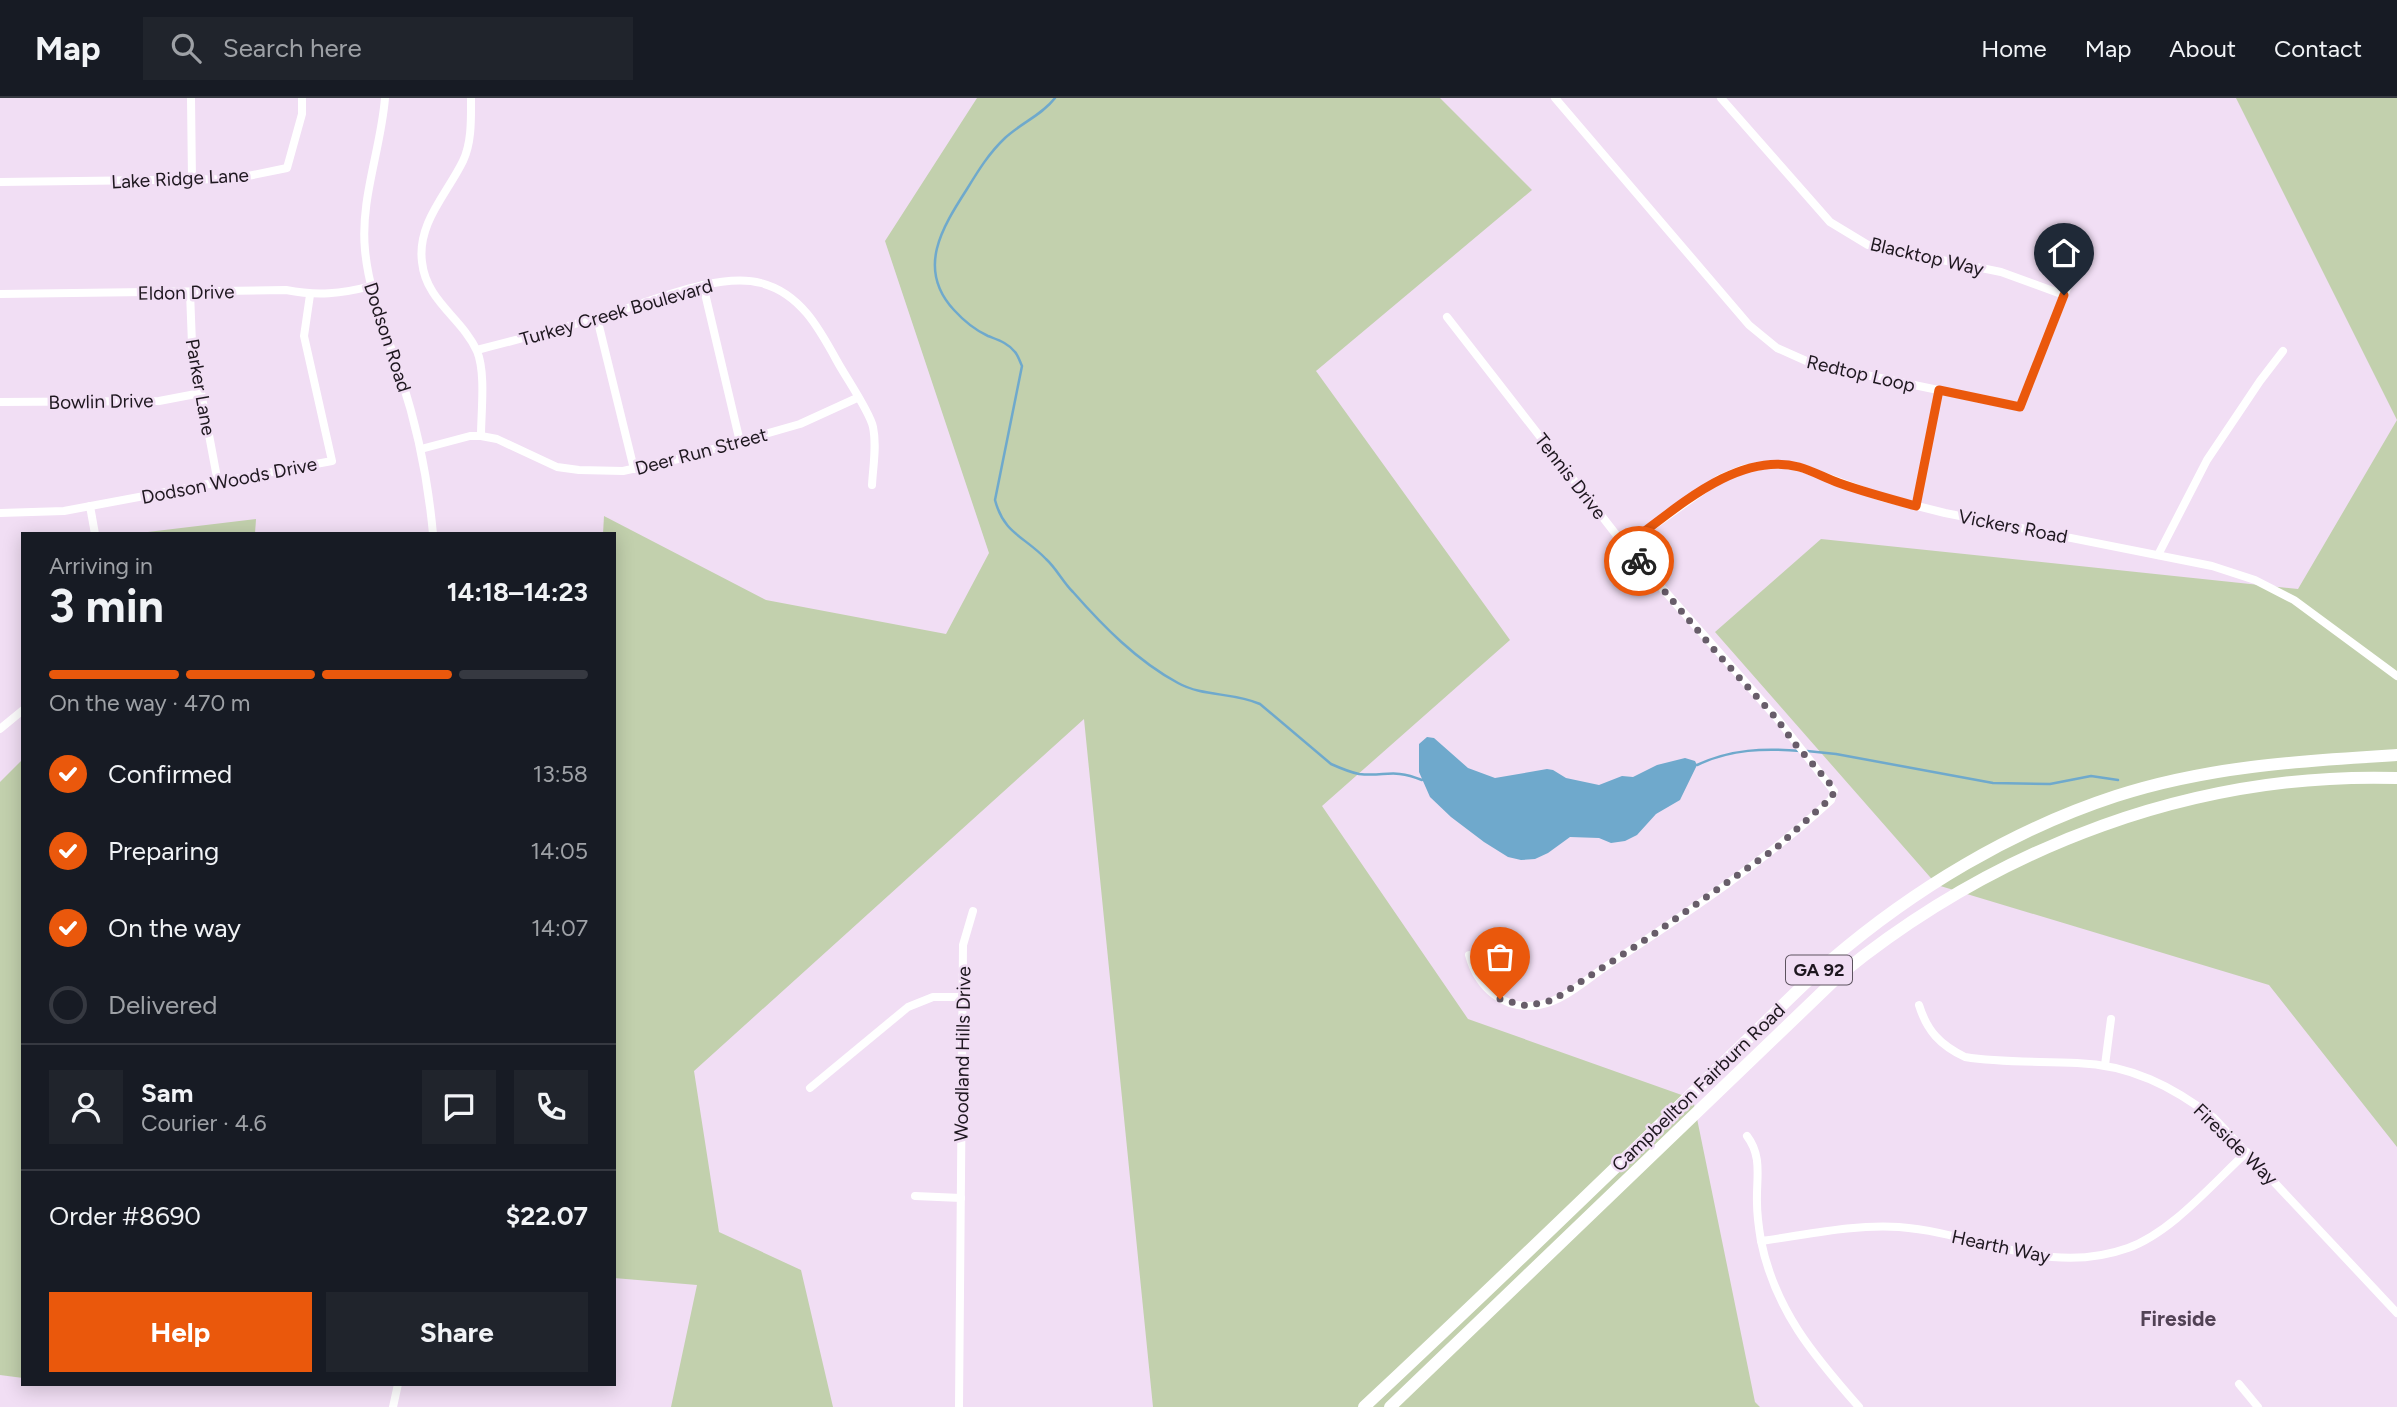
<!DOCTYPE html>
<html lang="en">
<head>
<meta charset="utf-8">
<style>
	:root { --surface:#171b24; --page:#20242c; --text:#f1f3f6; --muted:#9ea1a6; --line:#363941; --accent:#ea580c }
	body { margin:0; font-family:Figtree,sans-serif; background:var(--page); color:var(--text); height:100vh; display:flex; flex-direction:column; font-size:26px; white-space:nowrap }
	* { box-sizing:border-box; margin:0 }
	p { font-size:23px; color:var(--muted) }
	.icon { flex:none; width:38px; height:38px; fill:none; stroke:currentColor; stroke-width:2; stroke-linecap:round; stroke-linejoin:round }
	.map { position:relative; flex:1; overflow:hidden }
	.details { position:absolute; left:21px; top:434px; width:595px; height:854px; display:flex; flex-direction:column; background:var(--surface); border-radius:0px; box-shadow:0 4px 18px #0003 }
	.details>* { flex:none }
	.pin { position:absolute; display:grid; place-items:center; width:60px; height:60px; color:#fff; margin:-72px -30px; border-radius:50% 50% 50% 0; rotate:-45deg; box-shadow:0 0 7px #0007 }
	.pin .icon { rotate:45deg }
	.courier { position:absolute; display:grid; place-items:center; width:70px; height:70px; margin:-35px; border:5px solid #ea580c; border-radius:50%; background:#fff; color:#222; box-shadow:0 2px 9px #0007 }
	.headline em { font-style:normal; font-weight:700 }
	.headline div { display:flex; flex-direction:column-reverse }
	.headline { display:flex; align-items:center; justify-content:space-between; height:119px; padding:0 28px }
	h1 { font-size:46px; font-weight:700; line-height:52px }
	.bar { display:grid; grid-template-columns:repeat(4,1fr); gap:10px 7px; align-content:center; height:84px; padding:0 28px }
	.bar i { height:9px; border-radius:5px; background:var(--line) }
	.bar .active { background:var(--accent) }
	.bar p { grid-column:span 4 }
	.line { display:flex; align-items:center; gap:18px; padding:0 28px; border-top:2px solid var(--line) }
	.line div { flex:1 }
	.round { display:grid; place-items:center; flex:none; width:74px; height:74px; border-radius:0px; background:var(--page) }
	ol { padding:0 28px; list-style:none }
	li { display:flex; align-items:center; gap:21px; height:77px }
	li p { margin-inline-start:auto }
	li .icon { padding:7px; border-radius:50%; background:var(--accent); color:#fff; stroke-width:4 }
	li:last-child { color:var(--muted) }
	li i { width:38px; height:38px; border:4px solid var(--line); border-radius:50% }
	.button { display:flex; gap:14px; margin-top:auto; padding:14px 28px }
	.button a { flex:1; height:80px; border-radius:0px; background:var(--accent); color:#fff; font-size:28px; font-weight:700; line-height:80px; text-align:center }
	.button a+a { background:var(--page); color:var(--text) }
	header { display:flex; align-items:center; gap:42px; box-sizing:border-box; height:98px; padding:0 35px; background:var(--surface); border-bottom:2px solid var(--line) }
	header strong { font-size:33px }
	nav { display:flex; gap:38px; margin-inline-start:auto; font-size:24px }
	.search { width:490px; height:63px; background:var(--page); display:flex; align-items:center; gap:18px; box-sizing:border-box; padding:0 24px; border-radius:0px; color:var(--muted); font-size:26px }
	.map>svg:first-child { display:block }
	.green { fill:#c2d0ad }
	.water { fill:#6fa9cc }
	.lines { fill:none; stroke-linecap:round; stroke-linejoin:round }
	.stream { stroke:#6fa9cc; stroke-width:2.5 }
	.street { stroke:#fff; stroke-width:8 }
	.primary { stroke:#fff; stroke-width:12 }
	.done { stroke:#685d6a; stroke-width:7; stroke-dasharray:0 12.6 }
	.route { stroke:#ea580c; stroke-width:9 }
	.labels { text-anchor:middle; stroke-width:5; stroke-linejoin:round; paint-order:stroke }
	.shield { fill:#f1def4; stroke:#5d535f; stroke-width:2 }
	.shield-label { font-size:18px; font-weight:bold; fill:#1e171f }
	.street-label { font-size:19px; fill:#1e171f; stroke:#f1def4 }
	.neighbourhood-label { font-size:21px; font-weight:bold; fill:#524255; stroke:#f1def4 }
</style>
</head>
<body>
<header>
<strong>Map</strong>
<div class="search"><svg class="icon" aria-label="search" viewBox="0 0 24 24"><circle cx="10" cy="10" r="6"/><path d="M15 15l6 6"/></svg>Search here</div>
<nav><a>Home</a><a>Map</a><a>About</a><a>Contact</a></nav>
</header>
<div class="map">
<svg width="2397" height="1309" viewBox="0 0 2397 1309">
	<rect width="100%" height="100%" fill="#f1def4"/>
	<!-- green -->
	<g class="green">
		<path d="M 977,0 L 1440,0 L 1532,92 L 1316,273 L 1510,542 L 1322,708 L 1468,921 L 1693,1001 L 1755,1304 L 1760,1309 L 1153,1309 L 1084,621 L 694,973 L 719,1134 L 801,1172 L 833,1309 L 671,1309 L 697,1187 L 614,1180 L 614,436 L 603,436 L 604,418 L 766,502 L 946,536 L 989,455 L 885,143 Z"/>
		<path d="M 2236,0 L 2397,0 L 2397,1049 L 2269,887 L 1937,787 L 1715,534 L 1821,441 L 2298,491 L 2397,322 Z"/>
		<path d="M 256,421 L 255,436 L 131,436 Z"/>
		<path d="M 23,661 L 23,1280 L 0,1277 L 0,684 Z"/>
	</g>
	<!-- water -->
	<path class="water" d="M 1427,639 L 1434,640 L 1468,670 L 1495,680 L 1547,671 L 1553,672 L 1566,680 L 1599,687 L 1622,678 L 1633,679 L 1657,667 L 1685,660 L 1695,663 L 1697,667 L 1680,702 L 1656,716 L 1637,737 L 1625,743 L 1611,745 L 1599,740 L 1570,739 L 1548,755 L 1535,761 L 1521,762 L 1508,759 L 1484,744 L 1451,719 L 1430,699 L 1419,674 L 1419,646 Z"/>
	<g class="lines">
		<!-- stream -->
		<g class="stream">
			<path d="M 1055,0 C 1042,17 1021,25 1005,40 C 989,55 978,73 967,91 C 942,130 916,171 954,212 C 963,222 975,232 988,238 C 998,242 1008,245 1015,254 C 1018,257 1020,264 1022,268 L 995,402 C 1004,436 1024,438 1046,461 C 1056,470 1063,484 1073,494 C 1103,528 1137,563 1178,585 C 1203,599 1233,594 1260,606 L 1331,666 C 1340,670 1349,674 1359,676 C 1385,679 1393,670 1422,682"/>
			<path d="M 1807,653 L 1836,656 L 1993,685 L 2050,686 L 2091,678 L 2118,682"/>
			<path d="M 1697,667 C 1731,651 1764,650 1801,653"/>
		</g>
		<!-- street -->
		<g class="street">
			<path d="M 191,0 L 192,82"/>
			<path d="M 385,0 C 381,51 360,101 365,152 C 369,197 388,237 401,280 C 418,331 428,382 433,436"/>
			<path d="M 471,0 C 471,20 472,44 463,63 C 447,96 417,125 422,164 C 426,203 462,220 477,253 C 486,275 481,314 481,338"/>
			<path d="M 1555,0 L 1749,227 L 1777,250 L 1813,266 L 2020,309 L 2085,145"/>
			<path d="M 1721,0 L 1830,124 L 1868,147 L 2001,174 L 2064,197"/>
			<path d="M 0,84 L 233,81 L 287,70 L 302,16 L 302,0"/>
			<path d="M 703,187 L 740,344"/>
			<path d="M 190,194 L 192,246 L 218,385"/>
			<path d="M 0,196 L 286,192 C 317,198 341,196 371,188"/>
			<path d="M 1447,219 L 1625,448 L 1776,619 L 1834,693 L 1831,702 C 1763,765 1685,816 1608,867 C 1588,880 1564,903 1539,907 C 1504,913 1478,890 1469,857"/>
			<path d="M 597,220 L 634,371"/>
			<path d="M 477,252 C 520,241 563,230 606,217 C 647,205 719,173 761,185 C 800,195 819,230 837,263 C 845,278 870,314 873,329 C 877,348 873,368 872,387"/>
			<path d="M 0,304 L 159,303 L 201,295"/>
			<path d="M 421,351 L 470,338 L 481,338 L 497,341 L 557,369 L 579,372 L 623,373 L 678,361 L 800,326 L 857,300"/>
			<path d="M 90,408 L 95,436"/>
			<path d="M 1916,408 L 1939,292"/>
			<path d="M 0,415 L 64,413 L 332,363 L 304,238 L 310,197"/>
			<path d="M 1625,448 L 1719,381 L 1743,371 L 1766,367 L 1779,366 L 1799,369 L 1881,399 L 1945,415 L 2212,468 L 2255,482 L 2294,502 L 2397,578"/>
			<path d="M 2158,457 L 2207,362 L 2260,283 L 2283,253"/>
			<path d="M 0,631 L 23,612"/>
			<path d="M 1919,907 C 1927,933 1940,947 1965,959 C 2002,965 2040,963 2077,965 C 2131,967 2172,988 2214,1020 L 2397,1215"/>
			<path d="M 2105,967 L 2111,921"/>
			<path d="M 810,990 L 908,909 L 933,899 L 963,899"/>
			<path d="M 1747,1038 C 1763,1059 1756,1081 1757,1105 C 1757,1118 1759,1131 1761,1143 C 1775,1212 1814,1258 1859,1309"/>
			<path d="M 915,1098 L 961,1100"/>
			<path d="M 1761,1143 C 1806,1137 1853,1126 1899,1129 C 1979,1135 2047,1179 2128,1150 C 2172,1134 2213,1085 2247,1054"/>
			<path d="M 2239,1286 L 2258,1309"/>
			<path d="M 393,1309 L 398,1286"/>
			<path d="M 959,1309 L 963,847 L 973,813"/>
		</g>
		<!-- primary -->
		<g class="primary">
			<path d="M 1364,1309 C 1458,1221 1551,1132 1644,1042 C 1680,1007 1717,971 1753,936 C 1779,911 1804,885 1831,862 C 1914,791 2012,732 2116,698 C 2209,668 2300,663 2397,657"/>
			<path d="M 1390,1309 L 1842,875 C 1999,748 2194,674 2397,680"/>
		</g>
	</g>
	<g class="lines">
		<!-- done -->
		<path class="done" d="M 1500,901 L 1527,908 L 1553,902 L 1651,838 L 1776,750 L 1833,698 L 1832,688 L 1795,646 L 1776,620 L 1716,554 L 1639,463"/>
		<!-- route -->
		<path class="route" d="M 1639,463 L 1625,448 C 1673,414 1736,352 1799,369 C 1813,373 1825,380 1839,385 C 1864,394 1890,401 1916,408 L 1939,292 L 2020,309 L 2064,197"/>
	</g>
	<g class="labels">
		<!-- shield labels -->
		<rect class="shield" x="1786" y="857.5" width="66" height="29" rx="5"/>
		<g class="shield-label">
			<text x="1819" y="878">GA 92</text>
		</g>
		<!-- street labels -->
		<g class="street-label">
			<text transform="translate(180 80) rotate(-3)" y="7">Lake Ridge Lane</text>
			<text transform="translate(1927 158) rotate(13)" y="7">Blacktop Way</text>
			<text transform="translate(186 194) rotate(-1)" y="7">Eldon Drive</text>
			<text transform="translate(616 214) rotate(-16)" y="7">Turkey Creek Boulevard</text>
			<text transform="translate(388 239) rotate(72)" y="7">Dodson Road</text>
			<text transform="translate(1861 275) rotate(13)" y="7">Redtop Loop</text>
			<text transform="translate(201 289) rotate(80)" y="7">Parker Lane</text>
			<text transform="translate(101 303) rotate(-1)" y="7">Bowlin Drive</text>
			<text transform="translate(701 353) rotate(-15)" y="7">Deer Run Street</text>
			<text transform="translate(1571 378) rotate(52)" y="7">Tennis Drive</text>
			<text transform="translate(229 382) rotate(-11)" y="7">Dodson Woods Drive</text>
			<text transform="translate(2013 428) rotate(11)" y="7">Vickers Road</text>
			<text transform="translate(962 956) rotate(-89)" y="7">Woodland Hills Drive</text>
			<text transform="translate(1698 989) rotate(-44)" y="7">Campbellton Fairburn Road</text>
			<text transform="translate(2236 1046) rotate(44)" y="7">Fireside Way</text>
			<text transform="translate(2001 1148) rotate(12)" y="7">Hearth Way</text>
		</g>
		<!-- neighbourhood labels -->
		<g class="neighbourhood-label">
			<text x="2178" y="1228">Fireside</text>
		</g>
	</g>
</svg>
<div class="pin" style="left:1500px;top:901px;background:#ea580c"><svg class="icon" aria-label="bag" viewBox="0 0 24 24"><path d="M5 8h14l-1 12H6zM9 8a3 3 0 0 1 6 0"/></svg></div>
<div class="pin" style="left:2064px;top:197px;background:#1f2937"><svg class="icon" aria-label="home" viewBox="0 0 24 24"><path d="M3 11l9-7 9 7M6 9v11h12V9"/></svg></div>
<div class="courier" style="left:1639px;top:463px"><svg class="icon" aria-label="bike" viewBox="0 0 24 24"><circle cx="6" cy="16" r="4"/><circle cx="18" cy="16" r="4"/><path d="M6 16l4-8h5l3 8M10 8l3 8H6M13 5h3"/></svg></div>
<section class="details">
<div class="headline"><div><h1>3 min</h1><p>Arriving in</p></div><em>14:18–14:23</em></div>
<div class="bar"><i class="active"></i><i class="active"></i><i class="active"></i><i></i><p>On the way · 470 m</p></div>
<ol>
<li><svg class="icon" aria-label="check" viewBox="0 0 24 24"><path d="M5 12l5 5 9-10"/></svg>Confirmed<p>13:58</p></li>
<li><svg class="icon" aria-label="check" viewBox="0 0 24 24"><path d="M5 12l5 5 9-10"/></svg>Preparing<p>14:05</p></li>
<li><svg class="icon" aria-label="check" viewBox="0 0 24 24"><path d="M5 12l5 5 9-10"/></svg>On the way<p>14:07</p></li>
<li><i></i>Delivered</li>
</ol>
<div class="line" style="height:126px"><a class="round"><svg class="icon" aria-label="person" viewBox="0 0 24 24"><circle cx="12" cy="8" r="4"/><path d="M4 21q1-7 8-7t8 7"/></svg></a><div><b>Sam</b><p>Courier · 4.6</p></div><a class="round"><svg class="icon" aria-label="chat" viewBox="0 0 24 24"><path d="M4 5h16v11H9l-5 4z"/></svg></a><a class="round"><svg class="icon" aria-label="phone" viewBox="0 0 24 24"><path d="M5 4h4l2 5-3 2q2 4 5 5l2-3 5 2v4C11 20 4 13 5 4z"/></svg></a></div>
<div class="line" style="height:91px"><div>Order #8690</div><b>$22.07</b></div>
<div class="button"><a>Help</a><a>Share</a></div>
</section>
</div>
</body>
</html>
